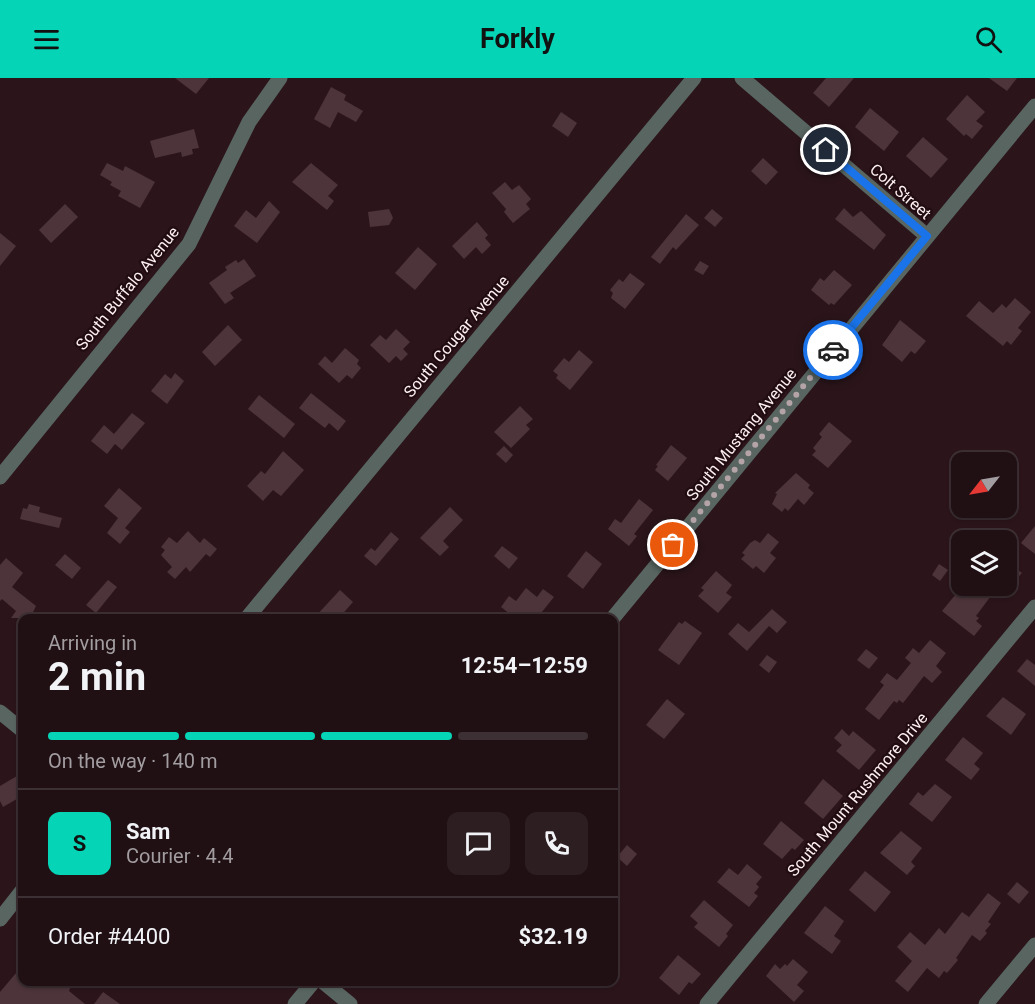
<!DOCTYPE html>
<html lang="en">
<head>
<meta charset="utf-8">
<style>
	:root { --surface:#201014; --page:#2d1e22; --text:#f1f3f6; --muted:#a29da0; --line:#3d3034; --accent:#05d5b6 }
	body { margin:0; font-family:Roboto,sans-serif; background:var(--page); color:var(--text); height:100vh; display:flex; flex-direction:column; font-size:22px; white-space:nowrap }
	* { box-sizing:border-box; margin:0 }
	p { font-size:20px; color:var(--muted) }
	.icon { flex:none; width:33px; height:33px; fill:none; stroke:currentColor; stroke-width:2; stroke-linecap:round; stroke-linejoin:round }
	.map { position:relative; flex:1; overflow:hidden }
	.side { position:absolute; left:18px; top:536px; width:600px; height:372px; display:flex; flex-direction:column; background:var(--surface); border-radius:12px; box-shadow:0 2px 4px #0004,0 0 0 2px var(--line) }
	.side>* { flex:none }
	.needle { width:39px; rotate:239deg }
	.controls { position:absolute; left:951px; top:374px; display:grid; gap:12px }
	.controls a { display:grid; place-items:center; width:66px; height:66px; border-radius:12px; background:var(--surface); box-shadow:0 2px 4px #0004,0 0 0 2px var(--line); font-size:30px }
	.pin { position:absolute; display:grid; place-items:center; width:51px; height:51px; color:#fff; margin:-26px; border:3px solid #fff; border-radius:50%; box-shadow:0 2px 6px #0007 }
	.courier { position:absolute; display:grid; place-items:center; width:60px; height:60px; margin:-30px; border:4px solid #1a73e8; border-radius:50%; background:#fff; color:#222; box-shadow:0 2px 8px #0007 }
	.headline em { font-style:normal; font-weight:700 }
	.headline div { display:flex; flex-direction:column-reverse }
	.headline { display:flex; align-items:center; justify-content:space-between; height:102px; padding:0 30px }
	h1 { font-size:39px; font-weight:700; line-height:45px }
	.bar { display:grid; grid-template-columns:repeat(4,1fr); gap:9px 6px; align-content:center; height:72px; padding:0 30px }
	.bar i { height:8px; border-radius:4px; background:var(--line) }
	.bar .selected { background:var(--accent) }
	.bar p { grid-column:span 4 }
	.line { display:flex; align-items:center; gap:15px; padding:0 30px; border-top:2px solid var(--line) }
	.line div { flex:1 }
	.round { display:grid; place-items:center; flex:none; width:63px; height:63px; border-radius:12px; background:var(--page) }
	header { display:flex; justify-content:space-between; align-items:center; height:78px; padding:0 30px; background:var(--accent); color:#111; font-size:27px; font-weight:700 }
	.map>svg:first-child { display:block }
	.building { fill:#4c343a }
	.lines { fill:none; stroke-linecap:round; stroke-linejoin:round }
	.minor { stroke:#586561; stroke-width:15 }
	.done { stroke:#b4a3a7; stroke-width:6; stroke-dasharray:0 10.8 }
	.route { stroke:#1a73e8; stroke-width:8 }
	.labels { text-anchor:middle; stroke-width:4.5; stroke-linejoin:round; paint-order:stroke }
	.street-label { font-size:16px; fill:#fdf0f3; stroke:#210c12 }
</style>
</head>
<body>
<header><svg class="icon" aria-label="menu" viewBox="0 0 24 24"><path d="M4 6h16M4 12h16M4 18h16"/></svg>Forkly<svg class="icon" aria-label="search" viewBox="0 0 24 24"><circle cx="10" cy="10" r="6"/><path d="M15 15l6 6"/></svg></header>
<div class="map">
<svg width="1035" height="926" viewBox="0 0 1035 926">
	<rect width="100%" height="100%" fill="#2b151b"/>
	<!-- building -->
	<g class="building">
		<path d="M 175,0 L 209,0 L 196,16 Z"/>
		<path d="M 826,0 L 854,0 L 829,29 L 813,15 Z"/>
		<path d="M 989,0 L 1017,0 L 1007,13 Z"/>
		<path d="M 331,9 L 346,17 L 344,22 L 363,33 L 356,44 L 338,34 L 330,50 L 314,41 Z"/>
		<path d="M 967,17 L 985,34 L 976,43 L 983,48 L 972,61 L 966,56 L 964,58 L 946,41 Z"/>
		<path d="M 870,30 L 899,54 L 884,73 L 855,49 Z"/>
		<path d="M 561,34 L 577,45 L 568,59 L 552,48 Z"/>
		<path d="M 194,51 L 199,70 L 192,71 L 193,76 L 182,79 L 181,74 L 155,80 L 150,63 Z"/>
		<path d="M 923,59 L 948,81 L 931,100 L 906,78 Z"/>
		<path d="M 763,80 L 778,94 L 766,107 L 751,93 Z"/>
		<path d="M 107,85 L 123,93 L 125,88 L 155,104 L 140,130 L 118,118 L 121,113 L 110,107 L 112,104 L 100,97 Z"/>
		<path d="M 311,85 L 338,107 L 328,118 L 334,123 L 327,132 L 292,104 Z"/>
		<path d="M 505,104 L 512,112 L 519,107 L 531,121 L 526,126 L 530,131 L 513,145 L 504,134 L 506,131 L 492,115 Z"/>
		<path d="M 269,123 L 280,134 L 257,165 L 234,148 L 246,132 L 256,140 Z"/>
		<path d="M 65,126 L 78,139 L 51,165 L 39,152 Z"/>
		<path d="M 844,130 L 853,139 L 861,133 L 886,157 L 874,172 L 835,141 Z"/>
		<path d="M 389,131 L 393,140 L 389,147 L 370,149 L 368,134 Z"/>
		<path d="M 712,131 L 723,140 L 715,149 L 704,140 Z"/>
		<path d="M 686,136 L 699,147 L 676,172 L 673,169 L 660,186 L 651,179 Z"/>
		<path d="M 477,144 L 488,157 L 485,160 L 491,167 L 482,176 L 476,169 L 464,181 L 452,168 Z"/>
		<path d="M 0,155 L 16,168 L 0,188 Z"/>
		<path d="M 418,169 L 437,186 L 415,212 L 395,195 Z"/>
		<path d="M 244,181 L 256,198 L 230,215 L 234,220 L 225,226 L 209,205 L 227,192 L 225,189 L 236,182 L 238,185 Z"/>
		<path d="M 700,183 L 709,188 L 703,197 L 694,192 Z"/>
		<path d="M 834,192 L 852,207 L 834,227 L 831,225 L 829,227 L 811,212 L 820,200 L 824,203 Z"/>
		<path d="M 630,195 L 645,206 L 625,231 L 611,220 L 613,215 L 610,212 L 619,201 L 623,204 Z"/>
		<path d="M 1015,220 L 1031,234 L 1018,250 L 1022,253 L 1011,267 L 1007,263 L 1003,268 L 966,238 L 979,223 L 993,235 L 1002,226 L 1006,230 Z"/>
		<path d="M 900,242 L 926,263 L 915,276 L 911,273 L 902,284 L 882,267 Z"/>
		<path d="M 228,247 L 242,262 L 215,288 L 202,274 Z"/>
		<path d="M 396,251 L 410,264 L 403,271 L 408,276 L 401,283 L 396,278 L 389,285 L 370,267 L 380,257 L 386,262 Z"/>
		<path d="M 345,270 L 359,282 L 357,286 L 361,290 L 352,301 L 347,297 L 339,305 L 318,286 L 325,278 L 332,285 Z"/>
		<path d="M 579,272 L 593,284 L 570,312 L 556,300 L 558,297 L 553,293 L 564,280 L 569,284 Z"/>
		<path d="M 175,295 L 184,303 L 167,326 L 151,313 L 165,296 L 171,301 Z"/>
		<path d="M 311,315 L 346,343 L 338,353 L 329,345 L 325,350 L 299,330 Z"/>
		<path d="M 259,317 L 295,346 L 284,360 L 248,331 Z"/>
		<path d="M 520,328 L 533,341 L 526,347 L 530,351 L 511,370 L 494,354 Z"/>
		<path d="M 132,335 L 145,345 L 122,372 L 115,366 L 107,376 L 91,363 L 104,347 L 114,356 Z"/>
		<path d="M 829,344 L 852,363 L 828,390 L 812,377 L 816,373 L 813,370 L 822,359 L 819,356 Z"/>
		<path d="M 671,367 L 687,380 L 668,403 L 655,392 L 658,388 L 656,387 Z"/>
		<path d="M 504,368 L 513,377 L 506,385 L 496,376 Z"/>
		<path d="M 283,373 L 304,392 L 281,418 L 273,412 L 263,423 L 247,408 L 261,393 L 265,396 Z"/>
		<path d="M 796,395 L 810,407 L 808,410 L 814,415 L 804,427 L 798,421 L 788,433 L 785,430 L 782,434 L 772,426 L 777,416 L 775,415 Z"/>
		<path d="M 119,410 L 142,430 L 125,450 L 130,454 L 120,466 L 107,455 L 118,440 L 104,428 Z"/>
		<path d="M 639,421 L 653,432 L 634,456 L 637,458 L 629,468 L 608,451 L 615,441 L 621,445 Z"/>
		<path d="M 29,426 L 40,429 L 39,434 L 62,440 L 59,450 L 20,441 L 23,430 L 27,431 Z"/>
		<path d="M 450,429 L 463,442 L 443,463 L 449,469 L 440,478 L 420,460 Z"/>
		<path d="M 1035,448 L 1035,476 L 1021,465 Z"/>
		<path d="M 188,453 L 200,465 L 204,460 L 217,471 L 210,479 L 206,476 L 190,494 L 186,489 L 175,501 L 167,494 L 172,489 L 161,477 L 165,472 L 161,469 L 169,459 L 177,465 Z"/>
		<path d="M 391,454 L 399,461 L 376,488 L 364,478 L 371,470 L 375,473 Z"/>
		<path d="M 768,455 L 779,464 L 770,475 L 776,480 L 764,495 L 756,488 L 753,491 L 741,481 L 745,477 L 742,475 L 750,465 L 755,462 L 760,465 Z"/>
		<path d="M 502,468 L 518,480 L 509,491 L 494,478 Z"/>
		<path d="M 586,473 L 602,486 L 583,511 L 567,498 Z"/>
		<path d="M 65,476 L 81,490 L 72,501 L 55,487 Z"/>
		<path d="M 6,480 L 23,495 L 12,509 L 36,528 L 30,540 L 11,540 L 16,533 L 2,521 L 0,523 L 0,487 Z"/>
		<path d="M 1006,483 L 1022,495 L 1006,513 Z"/>
		<path d="M 939,486 L 948,492 L 940,503 L 932,497 Z"/>
		<path d="M 716,493 L 732,507 L 726,515 L 732,519 L 718,535 L 698,518 L 704,512 L 701,510 Z"/>
		<path d="M 108,502 L 117,509 L 96,535 L 86,527 Z"/>
		<path d="M 973,507 L 999,507 L 976,538 L 979,540 L 976,543 L 982,548 L 974,558 L 942,533 L 956,516 L 962,520 Z"/>
		<path d="M 526,510 L 537,519 L 543,511 L 554,519 L 537,540 L 515,540 L 501,529 L 509,518 L 516,523 Z"/>
		<path d="M 340,512 L 353,524 L 339,540 L 314,540 Z"/>
		<path d="M 772,531 L 787,544 L 777,555 L 769,548 L 747,573 L 728,556 L 738,545 L 749,554 Z"/>
		<path d="M 685,543 L 702,555 L 679,587 L 658,572 L 679,544 L 682,546 Z"/>
		<path d="M 930,562 L 946,575 L 936,588 L 942,594 L 932,605 L 924,598 L 903,625 L 899,622 L 897,625 L 894,623 L 879,642 L 865,631 L 884,607 L 880,604 L 887,595 L 897,602 L 911,585 L 905,580 L 913,570 L 919,575 Z"/>
		<path d="M 866,571 L 878,580 L 869,591 L 857,582 Z"/>
		<path d="M 767,577 L 777,584 L 769,595 L 759,587 Z"/>
		<path d="M 1027,581 L 1035,587 L 1035,608 L 1017,593 Z"/>
		<path d="M 1003,619 L 1026,636 L 1011,657 L 986,638 Z"/>
		<path d="M 667,621 L 685,636 L 664,661 L 646,647 Z"/>
		<path d="M 842,651 L 849,658 L 853,653 L 876,672 L 859,692 L 836,673 L 842,667 L 834,660 Z"/>
		<path d="M 963,659 L 983,675 L 974,686 L 980,691 L 971,702 L 945,682 Z"/>
		<path d="M 22,695 L 22,718 L 3,729 L 0,723 L 0,708 Z"/>
		<path d="M 823,701 L 843,718 L 823,741 L 804,725 Z"/>
		<path d="M 935,706 L 952,719 L 932,744 L 909,726 L 918,714 L 923,718 Z"/>
		<path d="M 781,743 L 804,762 L 795,772 L 792,770 L 782,781 L 763,766 Z"/>
		<path d="M 901,753 L 922,770 L 911,784 L 915,788 L 907,797 L 880,775 Z"/>
		<path d="M 627,767 L 637,776 L 627,788 L 617,779 Z"/>
		<path d="M 747,786 L 762,799 L 756,806 L 759,809 L 754,815 L 758,818 L 749,829 L 717,804 L 729,790 L 738,797 Z"/>
		<path d="M 865,793 L 891,814 L 875,834 L 849,812 Z"/>
		<path d="M 1017,804 L 1029,814 L 1019,826 L 1007,816 Z"/>
		<path d="M 988,815 L 1001,825 L 988,844 L 991,846 L 985,853 L 987,855 L 980,863 L 972,857 L 956,880 L 958,882 L 947,895 L 944,893 L 939,900 L 927,890 L 908,914 L 895,903 L 912,883 L 897,869 L 910,854 L 925,867 L 939,850 L 945,856 L 962,834 L 969,839 Z"/>
		<path d="M 704,822 L 733,847 L 726,856 L 728,858 L 719,869 L 694,849 L 698,845 L 690,838 Z"/>
		<path d="M 825,828 L 844,843 L 834,858 L 841,863 L 832,876 L 804,855 Z"/>
		<path d="M 678,877 L 701,896 L 692,906 L 689,904 L 679,917 L 659,900 Z"/>
		<path d="M 793,881 L 808,894 L 797,907 L 804,913 L 794,924 L 766,898 L 775,886 L 780,891 L 785,886 L 787,888 Z"/>
		<path d="M 22,888 L 22,903 L 63,903 L 71,908 L 69,913 L 85,926 L 0,926 L 0,914 Z"/>
		<path d="M 103,914 L 120,926 L 94,926 Z"/>
	</g>
	<g class="lines">
		<!-- minor -->
		<g class="minor">
			<path d="M 742,0 L 927,158"/>
			<path d="M 0,399 L 189,166 L 249,44 L 280,0"/>
			<path d="M 247,540 L 694,0"/>
			<path d="M 613,540 L 1035,28"/>
			<path d="M 0,634 L 22,652"/>
			<path d="M 0,841 L 22,813"/>
			<path d="M 322,903 L 350,926"/>
			<path d="M 295,926 L 314,903"/>
			<path d="M 707,926 L 1035,529"/>
			<path d="M 986,926 L 1035,867"/>
		</g>
	</g>
	<g class="lines">
		<!-- done -->
		<path class="done" d="M 673,467 L 833,272"/>
		<!-- route -->
		<path class="route" d="M 826,72 L 927,158 L 833,272"/>
	</g>
	<g class="labels">
		<!-- street labels -->
		<g class="street-label">
			<text transform="translate(901 113) rotate(41)" y="6">Colt Street</text>
			<text transform="translate(127 210) rotate(-51)" y="6">South Buffalo Avenue</text>
			<text transform="translate(456 258) rotate(-50)" y="6">South Cougar Avenue</text>
			<text transform="translate(741 356) rotate(-51)" y="6">South Mustang Avenue</text>
			<text transform="translate(857 716) rotate(-50)" y="6">South Mount Rushmore Drive</text>
		</g>
	</g>
</svg>
<div class="controls">
<a><svg class="needle" viewBox="-14 -14 28 28"><path d="M0-13l5 13h-10z" fill="#e53935"/><path d="M0 13l5-13h-10z" fill="#a29da0"/></svg></a>
<a><svg class="icon" aria-label="layers" viewBox="0 0 24 24"><path d="M12 4l9 5-9 5-9-5zM3 14l9 5 9-5"/></svg></a>
</div>
<div class="pin" style="left:673px;top:467px;background:#ea580c"><svg class="icon" aria-label="bag" viewBox="0 0 24 24"><path d="M5 8h14l-1 12H6zM9 8a3 3 0 0 1 6 0"/></svg></div>
<div class="pin" style="left:826px;top:72px;background:#1f2937"><svg class="icon" aria-label="home" viewBox="0 0 24 24"><path d="M3 11l9-7 9 7M6 9v11h12V9"/></svg></div>
<div class="courier" style="left:833px;top:272px"><svg class="icon" aria-label="car" viewBox="0 0 24 24"><path d="M5 17H2v-5l4-1 3-4h7l3 4 3 1v5h-3M9 17h6M6 11h13"/><circle cx="7" cy="17" r="2"/><circle cx="17" cy="17" r="2"/></svg></div>
<section class="side">
<div class="headline"><div><h1>2 min</h1><p>Arriving in</p></div><em>12:54–12:59</em></div>
<div class="bar"><i class="selected"></i><i class="selected"></i><i class="selected"></i><i></i><p>On the way · 140 m</p></div>
<div class="line" style="height:108px"><b class="round" style="background:var(--accent);color:#111">S</b><div><b>Sam</b><p>Courier · 4.4</p></div><a class="round"><svg class="icon" aria-label="chat" viewBox="0 0 24 24"><path d="M4 5h16v11H9l-5 4z"/></svg></a><a class="round"><svg class="icon" aria-label="phone" viewBox="0 0 24 24"><path d="M5 4h4l2 5-3 2q2 4 5 5l2-3 5 2v4C11 20 4 13 5 4z"/></svg></a></div>
<div class="line" style="height:78px"><div>Order #4400</div><b>$32.19</b></div>
</section>
</div>
</body>
</html>
